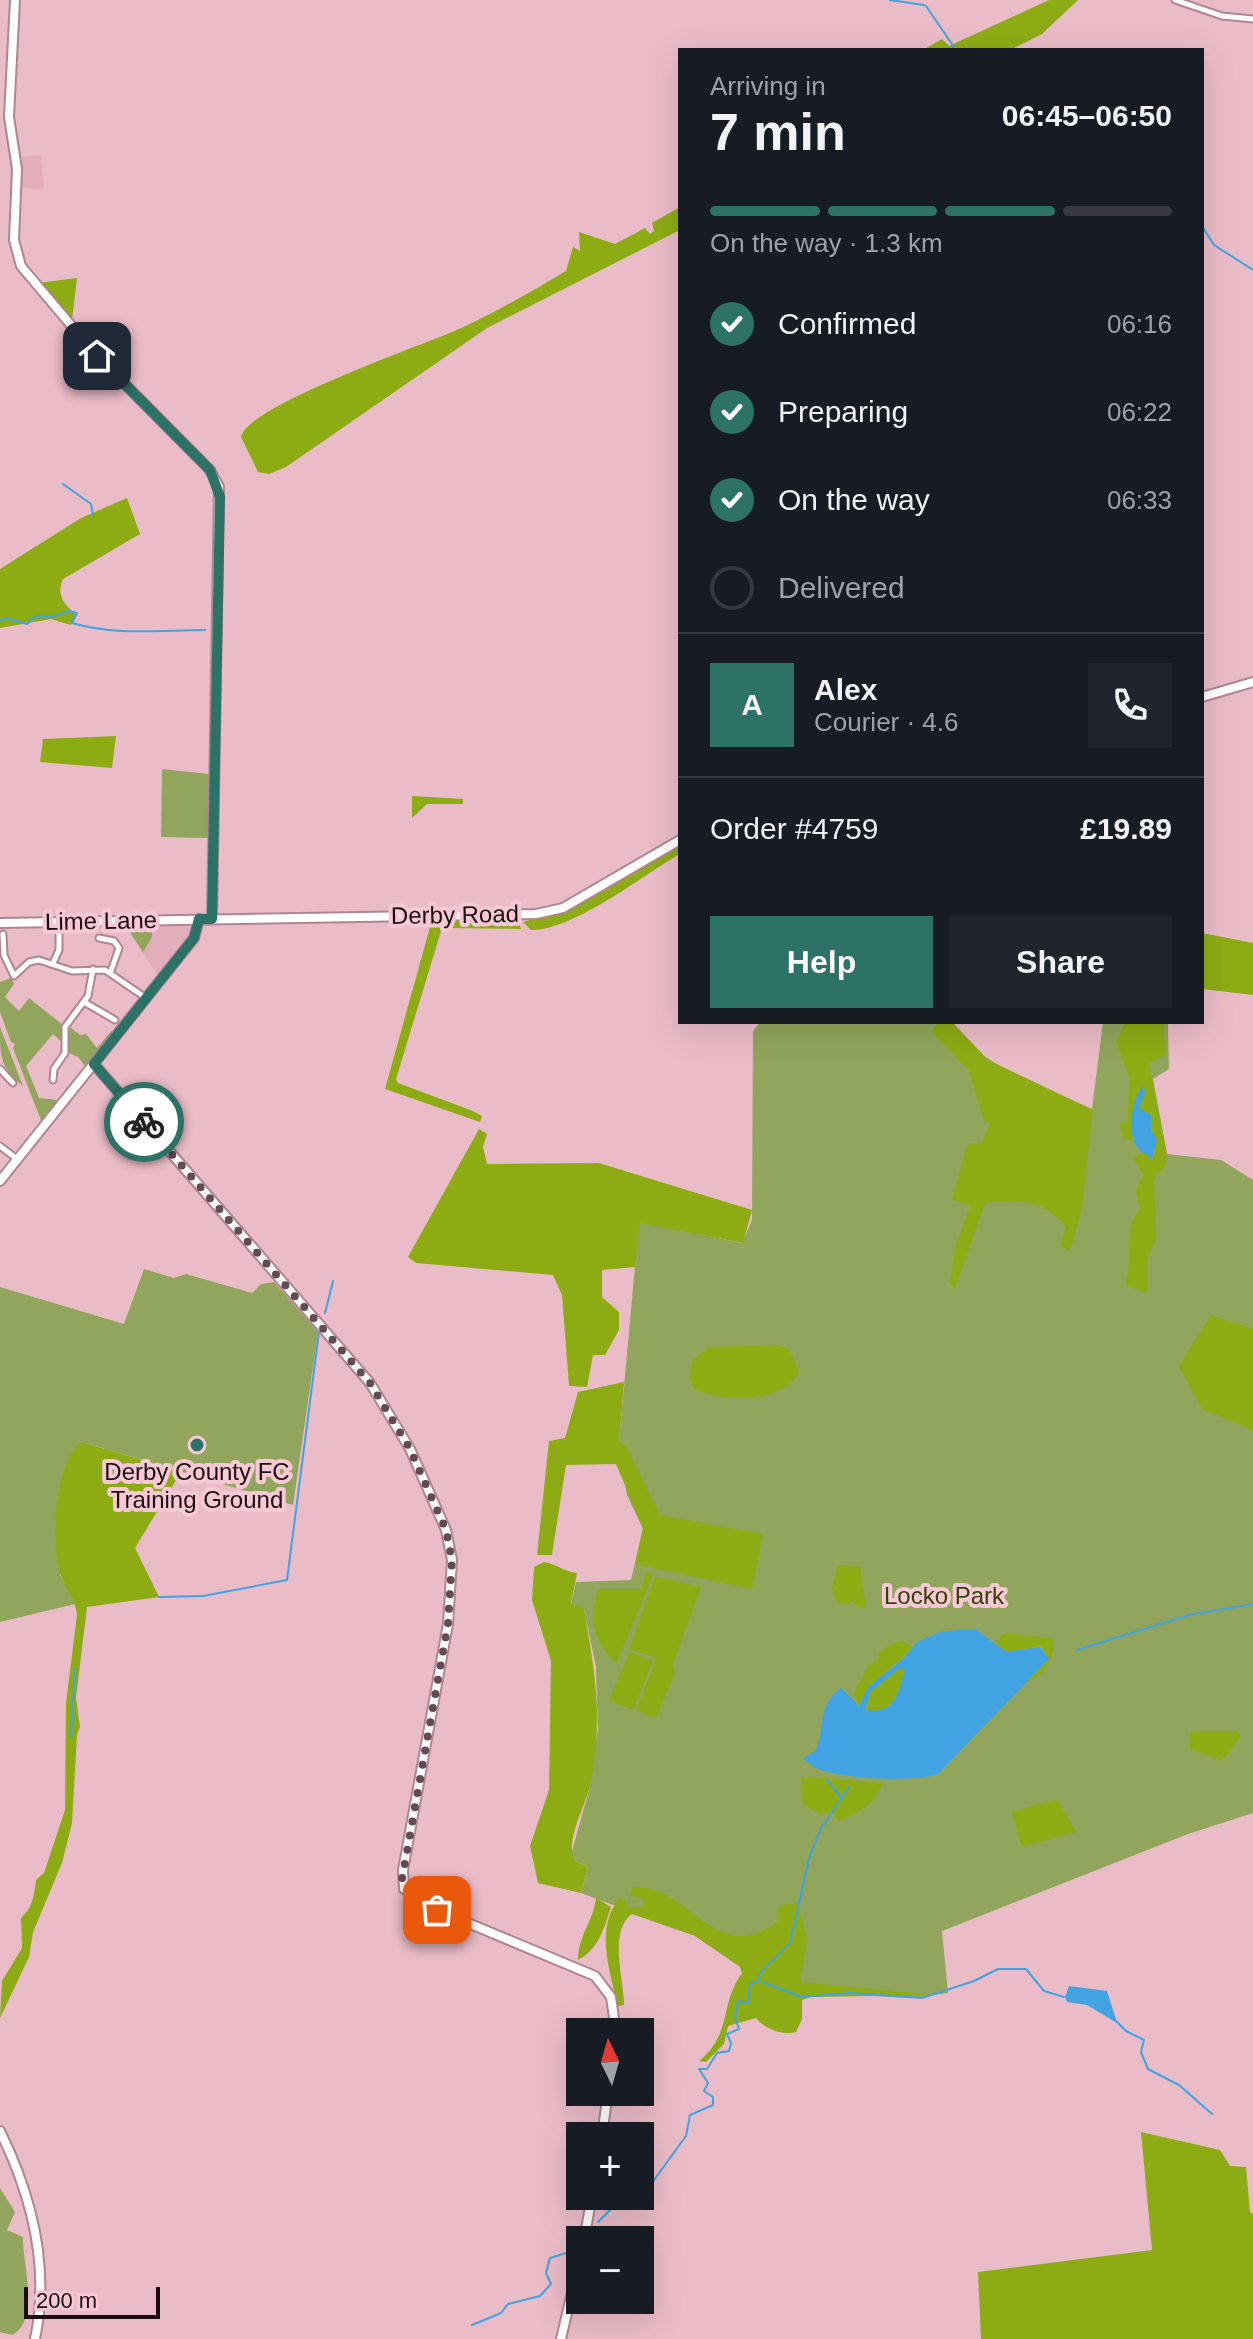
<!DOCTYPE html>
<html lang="en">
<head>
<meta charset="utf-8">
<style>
	:root { --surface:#171b24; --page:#20242c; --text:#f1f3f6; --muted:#9ea1a6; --line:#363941; --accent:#2c7267 }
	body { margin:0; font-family:Arial,sans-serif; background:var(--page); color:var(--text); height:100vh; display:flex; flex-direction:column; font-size:30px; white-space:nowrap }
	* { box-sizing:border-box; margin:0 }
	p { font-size:26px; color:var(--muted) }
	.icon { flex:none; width:44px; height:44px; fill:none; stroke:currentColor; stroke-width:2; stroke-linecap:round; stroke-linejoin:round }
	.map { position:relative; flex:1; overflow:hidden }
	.details { position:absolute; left:678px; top:48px; width:526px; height:976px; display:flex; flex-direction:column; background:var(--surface); border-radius:0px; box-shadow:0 8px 32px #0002 }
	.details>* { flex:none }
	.needle { width:52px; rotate:355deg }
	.controls { position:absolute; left:566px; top:2018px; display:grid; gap:16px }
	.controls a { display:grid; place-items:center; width:88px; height:88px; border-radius:0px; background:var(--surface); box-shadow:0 8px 32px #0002; font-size:40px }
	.scale { position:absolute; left:24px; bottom:20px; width:136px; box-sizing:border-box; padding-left:8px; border:4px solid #1c0d11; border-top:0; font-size:22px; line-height:28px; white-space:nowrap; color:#1c0d11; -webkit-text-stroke:6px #f8c9d4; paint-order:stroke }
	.pin { position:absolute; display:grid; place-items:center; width:68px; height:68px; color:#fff; margin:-34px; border-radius:16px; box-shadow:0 4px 12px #0006 }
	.courier { position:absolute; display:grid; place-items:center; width:80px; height:80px; margin:-40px; border:6px solid #2c7267; border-radius:50%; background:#fff; color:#222; box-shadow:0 2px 10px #0007 }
	.headline em { font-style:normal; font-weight:800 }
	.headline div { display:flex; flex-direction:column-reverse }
	.headline { display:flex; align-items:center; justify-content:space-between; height:136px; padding:0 32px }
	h1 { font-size:52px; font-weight:800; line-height:60px }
	.bar { display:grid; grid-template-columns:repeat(4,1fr); gap:12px 8px; align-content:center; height:96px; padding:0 32px }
	.bar i { height:10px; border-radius:6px; background:var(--line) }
	.bar .selected { background:var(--accent) }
	.bar p { grid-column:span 4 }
	.line { display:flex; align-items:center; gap:20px; padding:0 32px; border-top:2px solid var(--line) }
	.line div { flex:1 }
	.round { display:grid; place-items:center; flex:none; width:84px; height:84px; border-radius:0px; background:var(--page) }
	ol { padding:0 32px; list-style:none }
	li { display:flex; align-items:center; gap:24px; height:88px }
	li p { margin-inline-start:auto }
	li .icon { padding:8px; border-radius:50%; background:var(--accent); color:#fff; stroke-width:4 }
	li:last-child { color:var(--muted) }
	li i { width:44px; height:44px; border:4px solid var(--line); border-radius:50% }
	.button { display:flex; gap:16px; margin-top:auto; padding:16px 32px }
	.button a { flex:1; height:92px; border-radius:0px; background:var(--accent); color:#fff; font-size:32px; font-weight:800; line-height:92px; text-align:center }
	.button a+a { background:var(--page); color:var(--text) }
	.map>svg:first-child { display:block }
	.built { fill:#e3aebb }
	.green { fill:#91a55c }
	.forest { fill:#8dac14 }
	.water { fill:#42a3e3; fill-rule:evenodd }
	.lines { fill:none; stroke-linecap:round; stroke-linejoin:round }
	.stream { stroke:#42a3e3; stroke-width:2 }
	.street-casing { stroke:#b08590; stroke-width:9 }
	.secondary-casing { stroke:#b08590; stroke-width:12 }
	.street { stroke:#fff; stroke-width:5 }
	.secondary { stroke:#fff; stroke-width:8 }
	.done { stroke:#644a51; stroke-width:8; stroke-dasharray:0 14.4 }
	.route { stroke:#2c7267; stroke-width:10 }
	.poi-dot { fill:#2c7267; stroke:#f8c9d4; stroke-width:3 }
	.labels { text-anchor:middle; stroke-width:8; stroke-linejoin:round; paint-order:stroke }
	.street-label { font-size:24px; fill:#1c0d11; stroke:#f8c9d4 }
	.poi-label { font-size:24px; fill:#1c0d11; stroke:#f8c9d4 }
	.park-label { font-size:24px; fill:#344009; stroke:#f8c9d4 }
</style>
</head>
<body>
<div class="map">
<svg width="1253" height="2339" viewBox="0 0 1253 2339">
	<rect width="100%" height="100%" fill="#eabcc7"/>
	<!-- built -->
	<g class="built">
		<path d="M 41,155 L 44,190 L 20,187 L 19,157 Z"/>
		<path d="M 183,924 L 190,929 L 189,937 L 158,976 L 125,925 Z"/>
	</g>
	<!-- green -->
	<g class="green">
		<path d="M 162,769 L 209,774 L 209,838 L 161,837 Z"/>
		<path d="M 152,924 L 152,937 L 143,952 L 125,925 Z"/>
		<path d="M 11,978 L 14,984 L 5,997 L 19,1011 L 29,998 L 63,1025 L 63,1043 L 53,1034 L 26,1066 L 39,1098 L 58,1100 L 42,1123 L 13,1048 L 15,1044 L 11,1042 L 0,1012 L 0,982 Z"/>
		<path d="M 760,1022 L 952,1022 L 984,1056 L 1011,1073 L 1092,1109 L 1103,1022 L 1168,1022 L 1169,1069 L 1153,1079 L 1167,1154 L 1221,1160 L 1253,1180 L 1253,1813 L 1188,1834 L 942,1931 L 948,1993 L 912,1998 L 798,1992 L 745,1954 L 581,1893 L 588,1867 L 575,1861 L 571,1855 L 589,1790 L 598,1729 L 596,1667 L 584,1609 L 571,1605 L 576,1582 L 631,1580 L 643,1529 L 627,1495 L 619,1442 L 639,1222 L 742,1243 L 752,1220 L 753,1032 Z"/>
		<path d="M 0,1027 L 23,1086 C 0,1069 0,1056 0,1027 Z"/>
		<path d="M 70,1027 L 80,1035 L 86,1034 L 97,1048 L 111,1031 L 113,1033 L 86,1067 L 78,1057 L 67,1052 Z"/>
		<path d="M 144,1269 L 174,1278 L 186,1274 L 252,1293 L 261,1284 L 274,1282 L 318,1332 L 293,1505 L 82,1442 L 60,1575 L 75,1604 L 0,1622 L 0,1287 L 124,1324 Z"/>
		<path d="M 0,2188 L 15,2212 L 7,2230 L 23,2237 C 22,2262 41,2321 12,2335 L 0,2332 Z"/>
	</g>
	<!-- forest -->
	<g class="forest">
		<path d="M 1049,0 L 1078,0 L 1042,34 L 1010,50 L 923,50 L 942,39 L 949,46 Z"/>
		<path d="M 680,207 L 680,230 L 487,328 L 286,467 L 269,474 L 258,472 L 241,437 C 246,407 417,347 452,332 C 491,315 529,293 566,271 L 573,247 L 580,251 L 579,232 L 615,244 L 645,228 L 650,234 L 654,231 L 652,223 Z"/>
		<path d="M 77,278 L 72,320 L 38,283 Z"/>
		<path d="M 127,498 L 140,534 L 63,579 C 56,597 64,603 76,615 L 71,625 L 51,619 L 0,628 L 0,569 L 81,518 Z"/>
		<path d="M 116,736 L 112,768 L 40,762 L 43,739 Z"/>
		<path d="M 412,796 L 463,799 L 463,804 L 427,804 L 412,818 Z"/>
		<path d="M 680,845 L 680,854 C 641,876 575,930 531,930 L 523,922 L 564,910 Z"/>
		<path d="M 432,920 L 518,920 L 521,929 L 442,928 L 396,1079 L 398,1083 L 473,1111 L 482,1116 L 480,1122 L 385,1089 Z"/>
		<path d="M 1202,933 L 1253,943 L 1253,995 L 1202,989 Z"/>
		<path d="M 939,1022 L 952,1022 L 988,1060 L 1093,1110 L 1082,1209 L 1070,1251 L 1060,1246 L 1066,1227 C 1047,1200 1016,1199 985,1203 L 955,1289 L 950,1285 L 955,1248 L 970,1206 L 952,1199 L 968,1143 L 981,1144 L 990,1123 L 984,1120 L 969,1070 L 931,1031 Z"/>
		<path d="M 1126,1022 L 1163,1022 L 1166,1054 L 1149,1063 L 1167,1154 L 1165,1166 L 1154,1179 L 1156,1239 L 1147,1260 L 1147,1293 L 1125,1285 C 1134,1264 1123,1225 1140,1209 L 1136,1191 L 1143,1175 L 1133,1157 L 1143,1153 L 1155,1155 C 1155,1136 1153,1121 1139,1108 L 1144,1096 L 1139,1089 L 1134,1106 L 1134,1140 L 1123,1140 L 1120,1123 L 1128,1121 L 1129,1077 L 1116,1041 Z"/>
		<path d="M 479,1129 L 487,1134 L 483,1147 L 487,1164 L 599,1163 L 752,1210 L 743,1243 L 640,1223 L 635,1267 L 602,1270 L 602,1297 L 619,1312 L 619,1330 L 605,1355 L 593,1355 L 587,1387 L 569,1386 L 562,1295 L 553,1275 L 416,1263 L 408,1257 Z"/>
		<path d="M 1211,1315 L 1253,1329 L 1253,1430 L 1202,1409 L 1179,1366 Z"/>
		<path d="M 777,1345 L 789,1349 L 799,1372 C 781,1405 725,1401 695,1390 L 690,1380 L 692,1361 L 709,1347 Z"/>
		<path d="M 624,1382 L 619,1442 L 626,1446 L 660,1515 L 763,1534 L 752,1589 L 635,1564 L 643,1528 L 616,1464 L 566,1465 L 552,1555 L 537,1555 L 549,1441 L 565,1438 L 578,1392 Z"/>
		<path d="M 82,1442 L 181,1472 L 135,1548 L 159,1597 L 87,1607 L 76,1698 L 80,1727 L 77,1735 L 72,1823 L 62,1863 L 33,1932 L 29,1957 L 0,2018 L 2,1981 L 22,1948 L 21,1918 C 33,1907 34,1896 36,1880 L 44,1873 L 65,1810 L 66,1703 L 77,1615 C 76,1601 66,1590 61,1576 C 50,1546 54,1460 82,1442 Z"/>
		<path d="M 544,1562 C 556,1564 563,1571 577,1573 L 571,1604 L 584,1608 C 595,1675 604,1716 590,1785 C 586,1806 564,1841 575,1861 L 588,1867 L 581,1893 L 538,1883 L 530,1846 L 549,1790 L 551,1661 L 532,1600 L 534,1567 Z"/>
		<path d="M 838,1565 L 860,1567 L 866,1607 L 860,1608 L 853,1601 L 846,1605 L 837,1602 L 832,1588 Z"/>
		<path d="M 646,1572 L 653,1575 L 616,1664 C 594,1639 588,1623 598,1589 L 641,1589 Z"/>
		<path d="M 655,1577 L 701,1587 L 673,1664 L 675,1673 L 656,1718 L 636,1710 L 657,1658 L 629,1649 Z"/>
		<path d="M 1004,1633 L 1054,1639 C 1055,1660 1044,1676 1025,1683 L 1050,1659 L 1041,1646 L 1007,1651 L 996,1644 Z"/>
		<path d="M 901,1640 L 913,1648 L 868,1687 L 859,1706 L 854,1693 L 869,1665 L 878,1660 L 880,1651 Z"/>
		<path d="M 630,1652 L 653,1661 L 633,1710 L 609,1700 Z"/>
		<path d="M 900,1668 L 905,1669 C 898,1694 895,1715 865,1710 L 871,1691 Z"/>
		<path d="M 1236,1731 L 1241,1736 L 1222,1761 L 1190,1749 L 1190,1732 Z"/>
		<path d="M 815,1777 L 882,1783 C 877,1804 856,1814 838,1821 L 835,1814 L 821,1814 L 803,1805 L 801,1778 Z"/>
		<path d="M 1057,1799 L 1076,1832 L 1022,1847 L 1012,1812 Z"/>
		<path d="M 632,1888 C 689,1881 712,1969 777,1922 L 779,1905 L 798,1903 L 807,1940 L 800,1982 L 933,1995 L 811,1997 L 802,2000 L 802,2019 L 796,2032 C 784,2036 764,2029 756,2018 L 728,2026 L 724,2044 L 706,2062 L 699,2061 C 733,2033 719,2005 742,1973 L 740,1967 L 695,1936 L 632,1914 C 608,1931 624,1980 624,2005 L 618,2006 C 610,1973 594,1927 620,1898 L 625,1899 L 628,1908 L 643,1907 L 643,1899 L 630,1895 Z"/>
		<path d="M 596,1898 L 611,1907 C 604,1928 599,1949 578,1960 C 578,1936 593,1922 596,1898 Z"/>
		<path d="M 1141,2132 L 1220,2150 L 1230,2166 L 1246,2167 L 1250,2212 L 1253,2214 L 1253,2339 L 981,2339 L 978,2272 L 1152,2250 Z"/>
	</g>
	<!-- water -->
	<g class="water">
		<path d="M 1143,1086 L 1145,1093 L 1139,1108 L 1151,1115 L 1151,1130 L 1157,1140 L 1151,1161 C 1148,1152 1143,1155 1138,1148 C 1126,1134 1132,1098 1143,1086 Z"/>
		<path d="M 967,1629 L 977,1630 L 1006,1652 L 1040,1647 L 1049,1659 L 938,1774 C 914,1783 835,1779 814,1767 C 811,1765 809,1762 805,1761 L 804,1758 L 816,1750 C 825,1727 818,1703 841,1688 L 859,1706 L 868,1687 L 903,1659 L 917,1642 L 940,1632 ZM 900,1668 L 905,1670 C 898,1694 895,1715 865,1710 L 871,1691 Z"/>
		<path d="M 1069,1986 L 1107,1991 L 1117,2023 L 1087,2005 L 1067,2002 L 1065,1997 Z"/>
	</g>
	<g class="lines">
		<!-- stream -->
		<g class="stream">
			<path d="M 890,0 L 924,5"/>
			<path d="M 926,6 L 956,50"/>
			<path d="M 1202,226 L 1214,245 L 1253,270"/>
			<path d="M 63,484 L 91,504 L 93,515"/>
			<path d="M 0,621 L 5,618 L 27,624 L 36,616 L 55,616 L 69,611 L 77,613 L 72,623 C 117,636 159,630 205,630"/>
			<path d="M 325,1313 L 333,1281"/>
			<path d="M 159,1597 L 203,1596 L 287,1580 L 319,1332"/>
			<path d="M 1077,1650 L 1189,1615 L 1253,1604"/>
			<path d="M 71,1737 L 75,1669"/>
			<path d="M 827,1780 L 841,1797"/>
			<path d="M 762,1982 L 802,1997 L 851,1993 L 922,1998 L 974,1981 L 998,1969 L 1026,1969 L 1044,1991 L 1064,1997"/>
			<path d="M 1115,2020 L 1126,2031 L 1144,2040 L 1141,2052 L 1148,2069 L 1179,2085 L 1212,2114"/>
			<path d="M 640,2193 L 646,2191 L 686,2136 L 690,2115 L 713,2105 L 713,2097 L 704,2091 L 708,2083 L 699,2069 L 707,2069 L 717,2053 L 729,2051 L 731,2043 L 727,2034 L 739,2029 L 735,2017 L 738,2001 L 748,2003 L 750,1984 L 759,1981 L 760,1973 L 790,1943 L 809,1859 L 820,1830 L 849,1787"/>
			<path d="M 598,2222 L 624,2196"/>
			<path d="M 472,2325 L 501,2313 L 508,2304 L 540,2296 L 551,2284 L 546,2273 L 550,2258 L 576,2250"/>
		</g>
		<defs>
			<g id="street">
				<path d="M 1175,0 L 1222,16 L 1253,19"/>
				<path d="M 3,934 L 4,955 L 14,976 L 29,962 L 39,960 L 72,971 L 105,970 L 146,998"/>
				<path d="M 99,938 L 114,941 L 119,948 L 111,971"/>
				<path d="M 53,963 L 59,950 L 59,934"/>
				<path d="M 84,1002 L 115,1020"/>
				<path d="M 0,1069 L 13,1083"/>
				<path d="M 53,1080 L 54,1069 L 65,1053 L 65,1027 L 88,996 L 93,969"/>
				<path d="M 0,1146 L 17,1159"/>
			</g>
			<g id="secondary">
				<path d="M 15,0 L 9,117 L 17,169 L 14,240 L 21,266 L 97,356 L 210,470 L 219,487 L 212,919"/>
				<path d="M 1202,697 L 1253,682"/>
				<path d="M 0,923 L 536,914 L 563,908 L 680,840"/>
				<path d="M 94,1064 L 370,1383 L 410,1449 L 446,1530 L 452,1560 L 448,1624 L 403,1870 L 404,1889 L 437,1910 L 595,1976 L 611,1997 L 616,2032"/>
				<path d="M 0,1181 L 194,938 L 199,919"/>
				<path d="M 0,2131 C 32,2196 50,2267 35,2339"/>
				<path d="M 602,2136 L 608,2092"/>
				<path d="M 584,2240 L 592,2196"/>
				<path d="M 561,2339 L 580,2258"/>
			</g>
		</defs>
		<!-- street casing -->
		<use href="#street" class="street-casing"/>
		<!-- secondary casing -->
		<use href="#secondary" class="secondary-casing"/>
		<!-- street -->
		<use href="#street" class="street"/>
		<!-- secondary -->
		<use href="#secondary" class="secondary"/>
	</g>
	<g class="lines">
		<!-- done -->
		<path class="done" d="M 144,1122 L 370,1383 L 410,1449 L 446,1530 L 452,1560 L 448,1624 L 402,1879 L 409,1895 L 437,1910"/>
		<!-- route -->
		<path class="route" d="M 97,356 L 210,470 L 220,497 L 212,919 L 199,919 L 194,938 L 94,1064 L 144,1122"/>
	</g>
	<!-- markers -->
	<circle class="poi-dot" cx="197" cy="1445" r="8"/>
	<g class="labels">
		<!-- street labels -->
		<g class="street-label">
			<text transform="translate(455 915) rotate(-1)" y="8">Derby Road</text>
			<text transform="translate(101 921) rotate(-1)" y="8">Lime Lane</text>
		</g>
		<!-- poi labels -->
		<g class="poi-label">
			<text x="197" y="1480">Derby County FC<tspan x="197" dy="28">Training Ground</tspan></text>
		</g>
		<!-- park labels -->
		<g class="park-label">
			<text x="944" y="1604">Locko Park</text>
		</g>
	</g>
</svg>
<div class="controls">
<a><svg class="needle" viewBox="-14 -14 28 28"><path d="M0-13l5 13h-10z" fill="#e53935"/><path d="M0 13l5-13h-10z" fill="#9ea1a6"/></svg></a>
<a>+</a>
<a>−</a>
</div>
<div class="scale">200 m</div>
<div class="pin" style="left:437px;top:1910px;background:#ea580c"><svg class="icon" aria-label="bag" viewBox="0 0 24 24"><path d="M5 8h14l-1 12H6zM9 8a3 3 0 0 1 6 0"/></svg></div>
<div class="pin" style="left:97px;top:356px;background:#1f2937"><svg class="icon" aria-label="home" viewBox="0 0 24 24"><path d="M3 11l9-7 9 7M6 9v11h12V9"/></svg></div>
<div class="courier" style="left:144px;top:1122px"><svg class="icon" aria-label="bike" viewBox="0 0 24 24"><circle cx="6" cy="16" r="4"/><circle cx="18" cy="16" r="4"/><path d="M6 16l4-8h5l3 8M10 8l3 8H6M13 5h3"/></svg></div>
<section class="details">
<div class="headline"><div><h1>7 min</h1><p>Arriving in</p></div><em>06:45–06:50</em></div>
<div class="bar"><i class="selected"></i><i class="selected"></i><i class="selected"></i><i></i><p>On the way · 1.3 km</p></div>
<ol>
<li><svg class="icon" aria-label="check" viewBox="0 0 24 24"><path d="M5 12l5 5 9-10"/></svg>Confirmed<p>06:16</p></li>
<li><svg class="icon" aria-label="check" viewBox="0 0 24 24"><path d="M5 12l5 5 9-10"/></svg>Preparing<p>06:22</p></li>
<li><svg class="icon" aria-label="check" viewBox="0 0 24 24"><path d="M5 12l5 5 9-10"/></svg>On the way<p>06:33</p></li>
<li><i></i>Delivered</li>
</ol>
<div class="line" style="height:144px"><b class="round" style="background:var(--accent);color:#fff">A</b><div><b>Alex</b><p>Courier · 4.6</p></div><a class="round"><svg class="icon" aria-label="phone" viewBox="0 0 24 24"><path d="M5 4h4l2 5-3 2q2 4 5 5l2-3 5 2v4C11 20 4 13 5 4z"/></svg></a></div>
<div class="line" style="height:104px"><div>Order #4759</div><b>£19.89</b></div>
<div class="button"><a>Help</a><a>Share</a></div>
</section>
</div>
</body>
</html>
